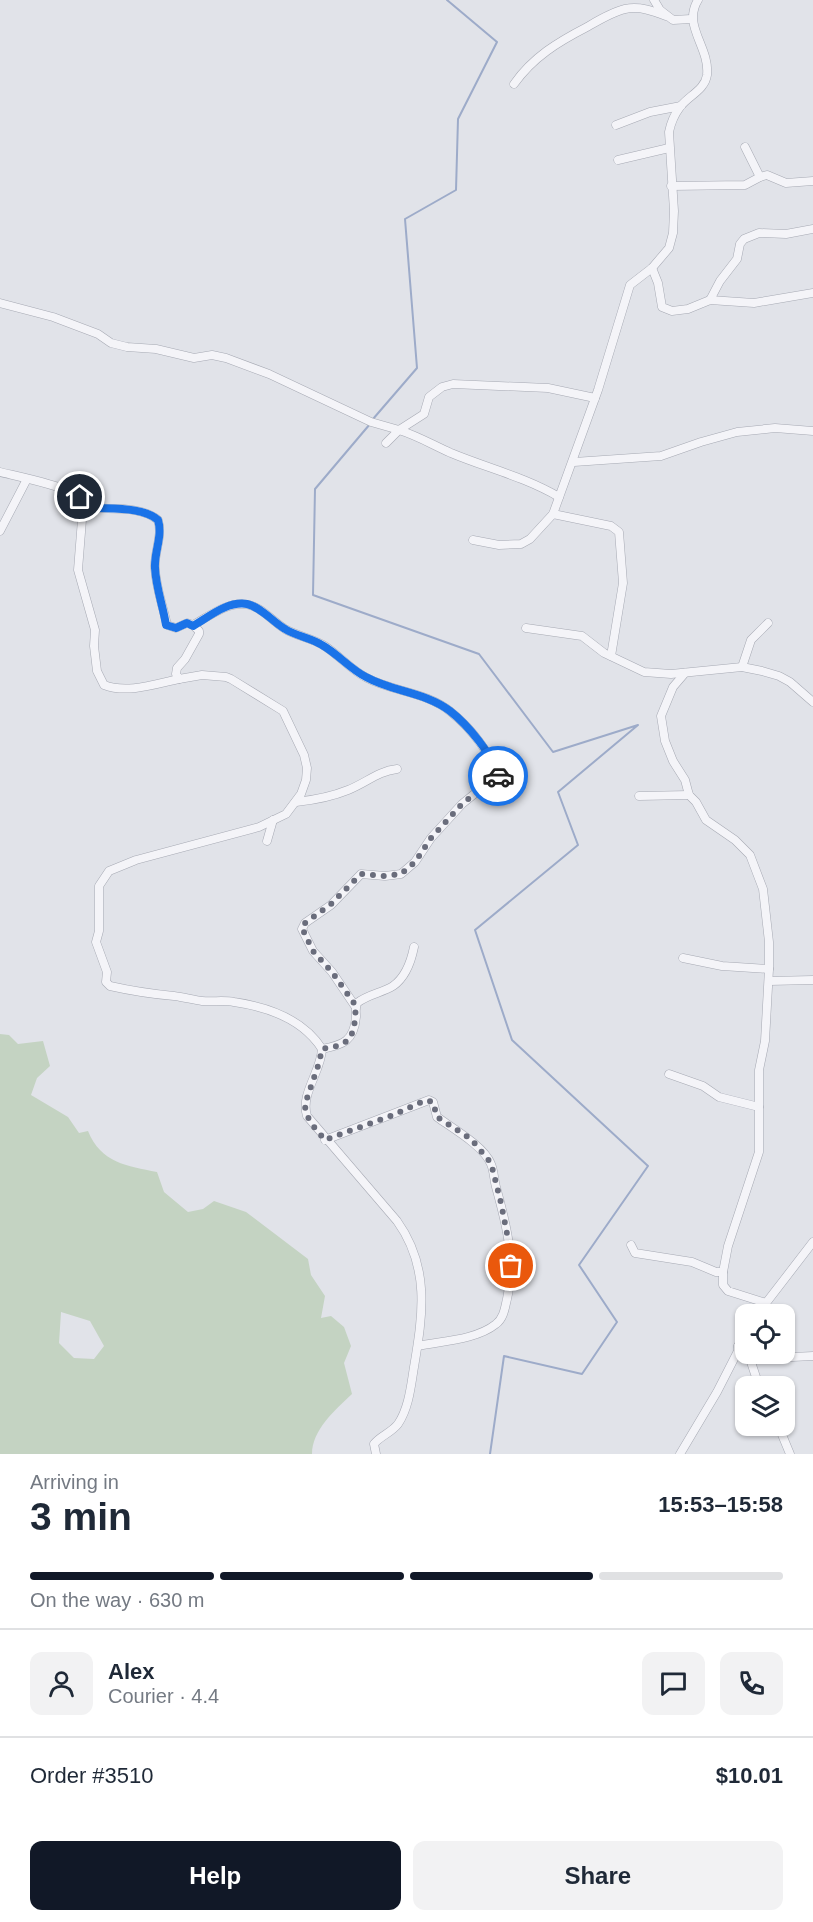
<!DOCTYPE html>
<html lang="en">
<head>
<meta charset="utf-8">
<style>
	:root { --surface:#fff; --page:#f2f2f3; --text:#1f2937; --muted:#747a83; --line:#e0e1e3; --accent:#111827 }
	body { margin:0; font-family:Arial,sans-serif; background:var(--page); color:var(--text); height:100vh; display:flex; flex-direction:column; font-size:22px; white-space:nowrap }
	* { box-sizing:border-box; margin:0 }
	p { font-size:20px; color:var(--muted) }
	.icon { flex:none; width:33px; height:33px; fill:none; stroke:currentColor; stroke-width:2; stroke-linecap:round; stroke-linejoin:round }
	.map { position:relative; height:1454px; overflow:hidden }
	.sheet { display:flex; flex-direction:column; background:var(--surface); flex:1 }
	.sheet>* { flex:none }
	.fabs { position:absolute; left:735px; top:1304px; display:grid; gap:12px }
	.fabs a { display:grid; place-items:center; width:60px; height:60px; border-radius:12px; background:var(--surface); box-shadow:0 2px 4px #0004; font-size:30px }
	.pin { position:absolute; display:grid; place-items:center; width:51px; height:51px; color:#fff; margin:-26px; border:3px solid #fff; border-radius:50%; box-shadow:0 2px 6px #0007 }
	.courier { position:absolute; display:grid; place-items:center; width:60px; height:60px; margin:-30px; border:4px solid #1a73e8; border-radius:50%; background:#fff; color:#222; box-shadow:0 2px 8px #0007 }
	.headline em { font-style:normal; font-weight:700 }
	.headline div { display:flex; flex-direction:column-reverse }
	.headline { display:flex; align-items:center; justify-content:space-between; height:102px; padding:0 30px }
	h1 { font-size:39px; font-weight:700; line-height:45px }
	.bar { display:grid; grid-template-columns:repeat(4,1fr); gap:9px 6px; align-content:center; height:72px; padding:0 30px }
	.bar i { height:8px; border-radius:4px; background:var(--line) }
	.bar .current { background:var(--accent) }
	.bar p { grid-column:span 4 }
	.line { display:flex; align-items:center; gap:15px; padding:0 30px; border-top:2px solid var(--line) }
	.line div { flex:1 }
	.round { display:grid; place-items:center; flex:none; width:63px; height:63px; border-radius:12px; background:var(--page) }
	.action { display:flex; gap:12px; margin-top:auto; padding:12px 30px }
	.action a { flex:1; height:69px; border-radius:12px; background:var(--accent); color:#fff; font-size:24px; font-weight:700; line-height:69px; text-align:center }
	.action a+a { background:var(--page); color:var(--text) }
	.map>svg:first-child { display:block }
	.green { fill:#c4d3c2; fill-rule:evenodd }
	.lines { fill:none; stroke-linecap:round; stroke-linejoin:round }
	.stream { stroke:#9dabc9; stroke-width:2 }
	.minor-casing { stroke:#a6a9b3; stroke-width:9 }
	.minor { stroke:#f4f4f8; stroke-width:8 }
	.done { stroke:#6a6d7c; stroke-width:6; stroke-dasharray:0 10.8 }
	.route { stroke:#1a73e8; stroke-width:8 }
</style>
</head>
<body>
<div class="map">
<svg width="813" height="1454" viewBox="0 0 813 1454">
	<rect width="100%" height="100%" fill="#e1e3e9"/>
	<!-- green -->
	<path class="green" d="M 0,1034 L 9,1035 L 18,1044 L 43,1041 L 50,1066 L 37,1078 L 31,1095 L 68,1117 L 79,1133 L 88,1131 C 101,1163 127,1166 157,1172 L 164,1192 L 188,1212 L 203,1209 L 214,1201 L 246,1212 L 308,1259 L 311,1275 L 325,1296 L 321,1318 L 331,1316 L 344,1327 L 351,1346 L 344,1363 L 352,1394 C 335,1410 312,1430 312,1454 L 0,1454 ZM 61,1312 L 90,1321 L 104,1346 L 94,1359 L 74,1358 L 59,1343 Z"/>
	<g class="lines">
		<!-- stream -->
		<g class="stream">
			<path d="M 373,419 L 417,368 L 405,219 L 456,190 L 458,119 L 497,42 L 447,0"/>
			<path d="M 370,424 L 315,489 L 313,595 L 479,654 L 553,752 L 638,725 L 558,792 L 578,845 L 475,930 L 512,1040 L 648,1166 L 579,1265 L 617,1322 L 582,1374 L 504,1356 L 490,1454"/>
		</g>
		<defs>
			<g id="minor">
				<path d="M 654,0 L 660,10 L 673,20 L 691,19"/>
				<path d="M 514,84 C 533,57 558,42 587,27 C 599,20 612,12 625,9 C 640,6 653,11 666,16"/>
				<path d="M 616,125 L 650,112 L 681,106"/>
				<path d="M 745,147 L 760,177"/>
				<path d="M 618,160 L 669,148"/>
				<path d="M 671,186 L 745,185 L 760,177 L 767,175 L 786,183 L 813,181"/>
				<path d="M 652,268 L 658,283 L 662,307 L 672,311 L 688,309 L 710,300 L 754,303 L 813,293"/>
				<path d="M 710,300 L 720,281 L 737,259 L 740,244 L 744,239 L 759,233 L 786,234 L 813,229"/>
				<path d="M 0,303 L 53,317 L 98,334 L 111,343 L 127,347 L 156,349 L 194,358 L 212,355 L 226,358 L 269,374 L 371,422 L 399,430 L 424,414 L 429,397 L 442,387 L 453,384 L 548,388 L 595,398"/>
				<path d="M 386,443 L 399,430 C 418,436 433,445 451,453 C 487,468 525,477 559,497"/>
				<path d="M 574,462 L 661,456 L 701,442 L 737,432 L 775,428 L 813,431"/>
				<path d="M 0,472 C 16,476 70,487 80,497 C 82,500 82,504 83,507 L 78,570 L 95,630 L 94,646 L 97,671 L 104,685 C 127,694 155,684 179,679"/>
				<path d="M 83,507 C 106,511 139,504 158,520 C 163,536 154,552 155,568 C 156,588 163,606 167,625 L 176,628 L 187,623 L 193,625 L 199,631 L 199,634 L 185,659 L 177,668 L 176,674 L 179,679 L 202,675 L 226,677 L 231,679 L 283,711 L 304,755 L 307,768 L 306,780 L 301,794 L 286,814 L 259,827 L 136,860 L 109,871 L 99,886 L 99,931 L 96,942 L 107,972 L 106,982 L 110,986 C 132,991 152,994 174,996 C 184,997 193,1000 202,1001 C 213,1002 224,1000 234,1002 C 268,1007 303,1019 322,1049 C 321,1072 300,1094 307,1116 L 397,1221 C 430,1267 423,1314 414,1367 C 411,1385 409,1408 398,1424 C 391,1433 380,1436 374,1444 L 376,1454"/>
				<path d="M 553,514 L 611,526 L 619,532 L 623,583 L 611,656"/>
				<path d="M 0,531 L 27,479"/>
				<path d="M 473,540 L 499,545 L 521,544 L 530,539 L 553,514 L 598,390 L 630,285 L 652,268 L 669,248 L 673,233 L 674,211 L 669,132 C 671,122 674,115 680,107 C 688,96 705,90 707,75 C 710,47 682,26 698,0"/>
				<path d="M 193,625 C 208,617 225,603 243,604 C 259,604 272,621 285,629 C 297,636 311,638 323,645 C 338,654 351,670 367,678 C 394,692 427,692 451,712 C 472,729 493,756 500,782 L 496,786 L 478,791 L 462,804 L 431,838 L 415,862 L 401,874 L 385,876 L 361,874 L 331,905 L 305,923 L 302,929 L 313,951 L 332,972 L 355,1006"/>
				<path d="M 526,628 L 582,636 L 604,653 L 644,672 L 671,674 L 742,667 L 762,671 L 779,676 L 790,682 L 813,702"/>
				<path d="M 742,667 L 751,640 L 768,623"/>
				<path d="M 685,673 L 673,687 L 661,716 L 665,741 L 673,761 L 685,780 L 689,795 L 696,802 L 706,820 L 735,840 L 750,855 L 763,889 L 769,942 L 769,969 L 765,1041 L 759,1070 L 759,1152 L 728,1246 L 723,1272 L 723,1285 L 728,1291 L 766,1303"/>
				<path d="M 639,796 L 689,795"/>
				<path d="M 296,802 C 314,800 331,797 348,790 C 366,783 378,771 397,769"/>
				<path d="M 267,841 L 273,820"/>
				<path d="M 683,958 L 722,966 L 769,969"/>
				<path d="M 769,981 L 813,980"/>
				<path d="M 322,1049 C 343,1045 354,1041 356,1017 C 356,1012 355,1008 357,1003 C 368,994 382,993 393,986 C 406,977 411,962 414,947"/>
				<path d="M 669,1074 L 703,1086 L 719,1097 L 759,1107"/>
				<path d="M 325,1140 L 429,1100 L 433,1102 L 437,1117 C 452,1128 484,1146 491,1164 C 494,1171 494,1180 496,1187 C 506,1223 516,1261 507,1299 C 505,1307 504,1318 496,1324 C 476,1340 442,1341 418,1346"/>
				<path d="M 631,1245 L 635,1253 L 692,1262 L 716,1272 L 723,1272"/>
				<path d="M 760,1314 L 766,1303 L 813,1242"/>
				<path d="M 738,1346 L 750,1359 L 759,1386"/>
				<path d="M 750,1359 L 813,1356"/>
				<path d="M 778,1425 L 790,1454"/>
				<path d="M 680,1454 L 717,1392 L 738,1351 L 738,1346 L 746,1337"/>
			</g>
		</defs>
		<!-- minor casing -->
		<use href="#minor" class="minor-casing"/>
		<!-- minor -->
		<use href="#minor" class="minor"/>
	</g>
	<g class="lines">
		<!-- done -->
		<path class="done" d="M 498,776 L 500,782 L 496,786 L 478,791 L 462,804 L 431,838 L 415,862 L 401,874 L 385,876 L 361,874 L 331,904 L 305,923 L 302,928 L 313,951 L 332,972 L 356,1006 L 354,1029 L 349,1040 L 337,1046 L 322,1049 L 319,1063 L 305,1104 C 305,1119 316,1129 325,1140 L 393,1115 L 426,1100 L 433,1102 L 437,1117 L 471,1139 L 491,1163 L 501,1203 L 511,1254 L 511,1266"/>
		<!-- route -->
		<path class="route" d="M 80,497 L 83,507 C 105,510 141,505 158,520 C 163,536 154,552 155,568 C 156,588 163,606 166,625 L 176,628 L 187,623 L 193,626 C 210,616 227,601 247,604 C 261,607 273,622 285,629 C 296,636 311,638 322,645 C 338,654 350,669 366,677 C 393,692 425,692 450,711 C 468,725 493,755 498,776"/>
	</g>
</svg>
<div class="fabs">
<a><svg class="icon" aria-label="locate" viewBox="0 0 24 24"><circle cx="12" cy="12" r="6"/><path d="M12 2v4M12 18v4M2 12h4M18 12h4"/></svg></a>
<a><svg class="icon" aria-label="layers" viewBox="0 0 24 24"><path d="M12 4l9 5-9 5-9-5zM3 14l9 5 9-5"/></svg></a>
</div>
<div class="pin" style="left:511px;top:1266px;background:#ea580c"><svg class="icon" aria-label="bag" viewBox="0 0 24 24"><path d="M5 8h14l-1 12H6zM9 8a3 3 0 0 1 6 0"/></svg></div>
<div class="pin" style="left:80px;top:497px;background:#1f2937"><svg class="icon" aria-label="home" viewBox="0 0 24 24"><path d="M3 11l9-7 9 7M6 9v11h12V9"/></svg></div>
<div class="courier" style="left:498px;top:776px"><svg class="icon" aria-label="car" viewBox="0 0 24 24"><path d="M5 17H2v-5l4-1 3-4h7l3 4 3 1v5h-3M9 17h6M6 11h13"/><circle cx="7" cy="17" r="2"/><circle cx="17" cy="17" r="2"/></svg></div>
</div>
<section class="sheet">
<div class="headline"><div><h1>3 min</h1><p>Arriving in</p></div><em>15:53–15:58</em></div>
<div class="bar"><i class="current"></i><i class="current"></i><i class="current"></i><i></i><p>On the way · 630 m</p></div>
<div class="line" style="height:108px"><a class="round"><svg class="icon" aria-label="person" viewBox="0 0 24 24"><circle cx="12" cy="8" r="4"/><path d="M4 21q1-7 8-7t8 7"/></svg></a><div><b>Alex</b><p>Courier · 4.4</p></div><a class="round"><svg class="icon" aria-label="chat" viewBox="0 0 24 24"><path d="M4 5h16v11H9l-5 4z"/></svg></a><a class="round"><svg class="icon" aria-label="phone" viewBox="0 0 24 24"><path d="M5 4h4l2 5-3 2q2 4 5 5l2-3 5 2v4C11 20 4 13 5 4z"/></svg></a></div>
<div class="line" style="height:78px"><div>Order #3510</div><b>$10.01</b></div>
<div class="action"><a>Help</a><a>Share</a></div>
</section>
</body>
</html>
